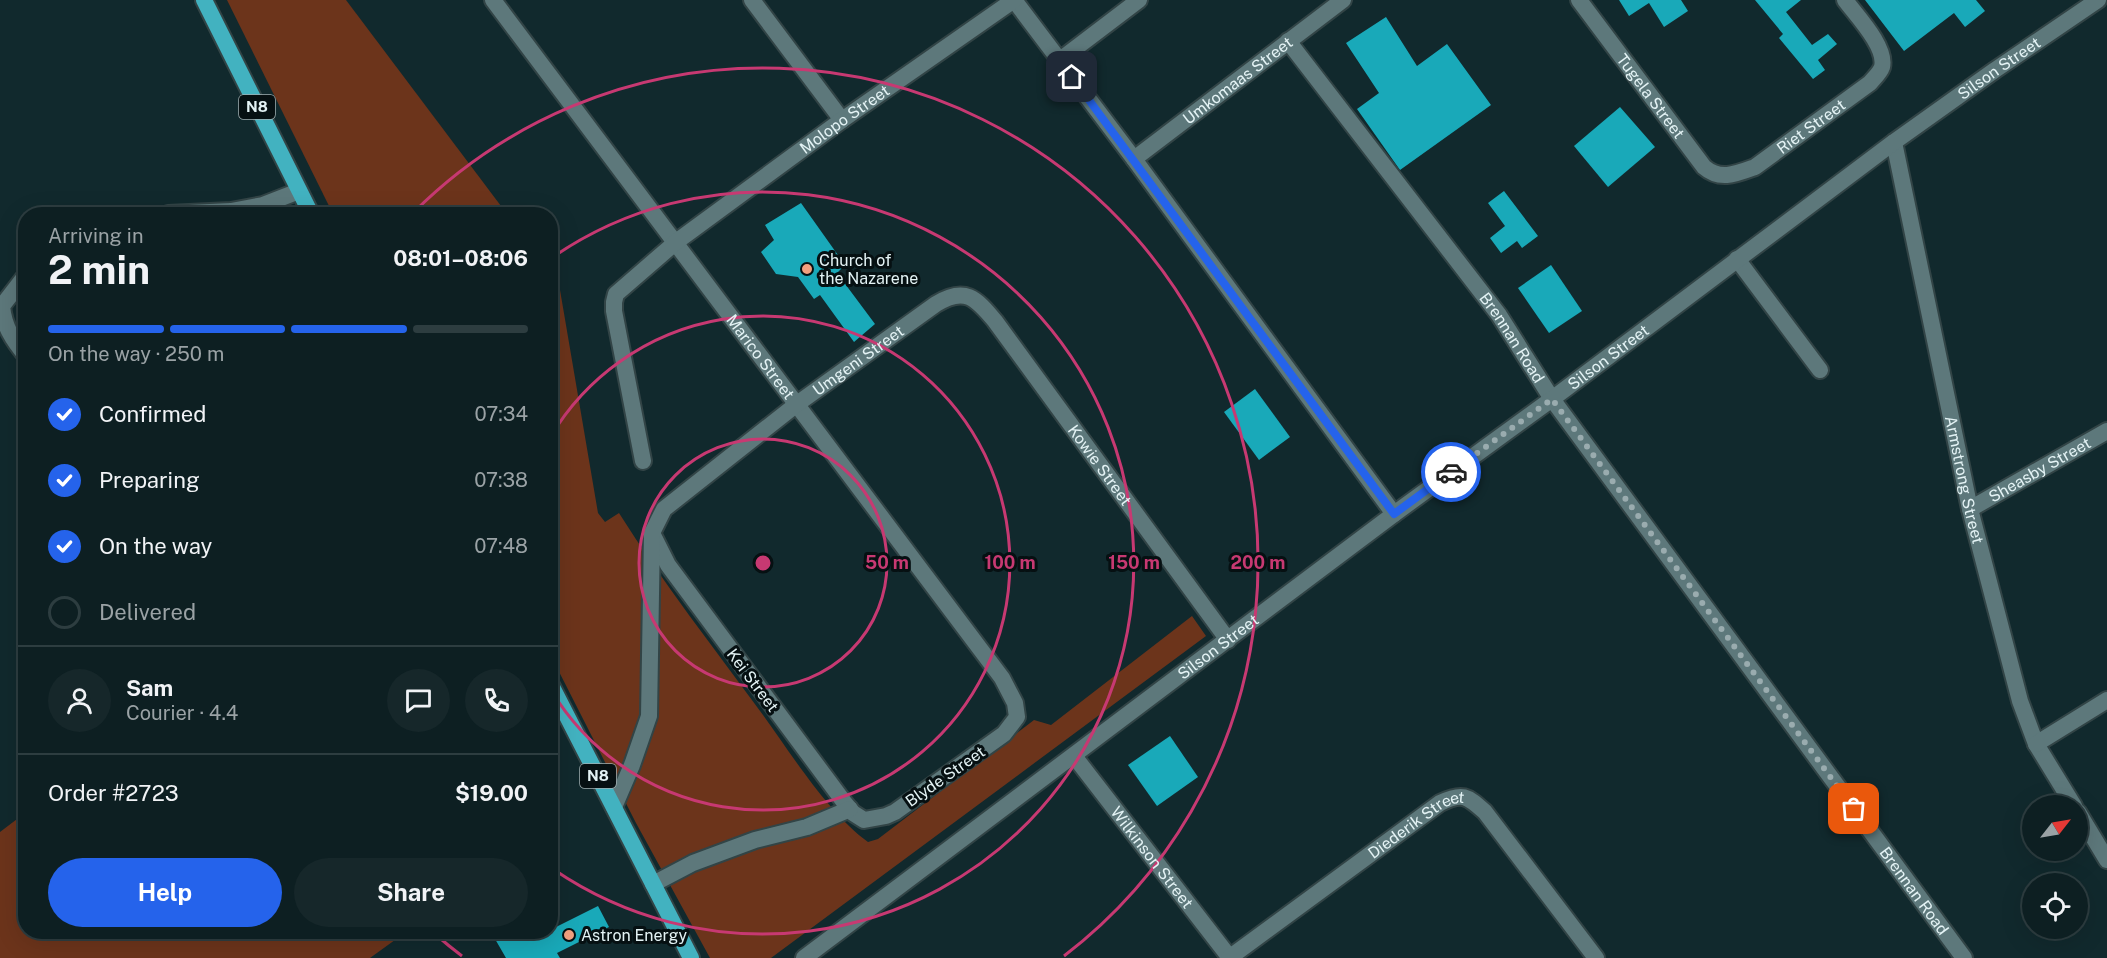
<!DOCTYPE html>
<html lang="en">
<head>
<meta charset="utf-8">
<style>
	:root { --surface:#0d1f22; --page:#16272a; --text:#f1f3f6; --muted:#9aa2a5; --line:#2d3d40; --accent:#2563eb }
	body { margin:0; font-family:"Public Sans",sans-serif; background:var(--page); color:var(--text); height:100vh; display:flex; flex-direction:column; font-size:22px; white-space:nowrap }
	* { box-sizing:border-box; margin:0 }
	p { font-size:20px; color:var(--muted) }
	.icon { flex:none; width:33px; height:33px; fill:none; stroke:currentColor; stroke-width:2; stroke-linecap:round; stroke-linejoin:round }
	.map { position:relative; flex:1; overflow:hidden }
	.sheet { position:absolute; left:18px; top:207px; width:540px; height:732px; display:flex; flex-direction:column; background:var(--surface); border-radius:24px; box-shadow:0 6px 24px #0002,0 0 0 2px var(--line) }
	.sheet>* { flex:none }
	.needle { width:39px; rotate:59deg }
	.controls { position:absolute; left:2022px; top:795px; display:grid; gap:12px }
	.controls a { display:grid; place-items:center; width:66px; height:66px; border-radius:50%; background:var(--surface); box-shadow:0 6px 24px #0002,0 0 0 2px var(--line); font-size:30px }
	.pin { position:absolute; display:grid; place-items:center; width:51px; height:51px; color:#fff; margin:-26px; border-radius:12px; box-shadow:0 3px 9px #0006 }
	.courier { position:absolute; display:grid; place-items:center; width:60px; height:60px; margin:-30px; border:4px solid #2563eb; border-radius:50%; background:#fff; color:#222; box-shadow:0 2px 8px #0007 }
	.overview em { font-style:normal; font-weight:700 }
	.overview div { display:flex; flex-direction:column-reverse }
	.overview { display:flex; align-items:center; justify-content:space-between; height:102px; padding:0 30px }
	h1 { font-size:39px; font-weight:700; line-height:45px }
	.bar { display:grid; grid-template-columns:repeat(4,1fr); gap:9px 6px; align-content:center; height:72px; padding:0 30px }
	.bar i { height:8px; border-radius:4px; background:var(--line) }
	.bar .on { background:var(--accent) }
	.bar p { grid-column:span 4 }
	.line { display:flex; align-items:center; gap:15px; padding:0 30px; border-top:2px solid var(--line) }
	.line div { flex:1 }
	.round { display:grid; place-items:center; flex:none; width:63px; height:63px; border-radius:32px; background:var(--page) }
	ol { padding:0 30px; list-style:none }
	li { display:flex; align-items:center; gap:18px; height:66px }
	li p { margin-inline-start:auto }
	li .icon { padding:6px; border-radius:50%; background:var(--accent); color:#fff; stroke-width:4 }
	li:last-child { color:var(--muted) }
	li i { width:33px; height:33px; border:3px solid var(--line); border-radius:50% }
	.button { display:flex; gap:12px; margin-top:auto; padding:12px 30px }
	.button a { flex:1; height:69px; border-radius:36px; background:var(--accent); color:#fff; font-size:24px; font-weight:700; line-height:69px; text-align:center }
	.button a+a { background:var(--page); color:var(--text) }
	.map>svg:first-child { display:block }
	.green { fill:#6c341b }
	.building { fill:#19a9b9 }
	.lines { fill:none; stroke-linecap:round; stroke-linejoin:round }
	.minor-casing { stroke:#324446; stroke-width:20 }
	.trunk-casing { stroke:#324446; stroke-width:20 }
	.minor { stroke:#5d787b; stroke-width:16 }
	.trunk { stroke:#42b2c0; stroke-width:16 }
	.done { stroke:#9aacaf; stroke-width:6; stroke-dasharray:0 10.8 }
	.route { stroke:#2563eb; stroke-width:8 }
	.ring { fill:none; stroke:#c73972; stroke-width:3 }
	.poi-dot { fill:#f2a07f; stroke:#061012; stroke-width:2 }
	.labels { text-anchor:middle; stroke-width:6; stroke-linejoin:round; paint-order:stroke }
	.shield { fill:#061012; stroke:#a1afb1; stroke-width:1.5 }
	.shield-label { font-size:15px; font-weight:bold; fill:#e4f3f5 }
	.street-label { font-size:16px; fill:#e4f3f5; stroke:#061012 }
	.poi-label { font-size:16px; fill:#e4f3f5; stroke:#061012; text-anchor:start }
	.centre { fill:#c73972; stroke:#061012; stroke-width:3 }
	.ring-label { font-size:18px; text-anchor:middle; font-weight:bold; fill:#c73972; stroke:#061012; stroke-width:6; stroke-linejoin:round; paint-order:stroke }
</style>
</head>
<body>
<div class="map">
<svg width="2107" height="958" viewBox="0 0 2107 958">
	<rect width="100%" height="100%" fill="#11292d"/>
	<!-- green -->
	<g class="green">
		<path d="M 227,0 L 346,0 L 507,214 L 333,214 Z"/>
		<path d="M 550,272 L 559,284 L 598,513 L 605,522 L 619,513 C 663,583 714,648 763,715 C 792,755 828,813 868,842 L 878,839 L 1034,720 L 1051,725 L 1192,616 L 1206,636 L 771,958 L 710,958 L 636,823 L 551,656 Z"/>
		<path d="M 25,813 L 26,932 L 406,932 L 370,958 L 0,958 L 0,832 Z"/>
	</g>
	<!-- building -->
	<g class="building">
		<path d="M 1619,0 L 1681,0 L 1688,11 L 1664,27 L 1649,3 L 1629,16 Z"/>
		<path d="M 1755,0 L 1801,0 L 1786,12 L 1812,45 L 1828,34 L 1837,44 L 1818,60 L 1825,70 L 1813,79 L 1779,38 L 1783,34 Z"/>
		<path d="M 1865,0 L 1976,0 L 1985,11 L 1965,27 L 1954,13 L 1904,51 Z"/>
		<path d="M 1386,17 L 1417,66 L 1447,44 L 1491,105 L 1400,170 L 1357,109 L 1379,93 L 1346,43 Z"/>
		<path d="M 1620,107 L 1655,147 L 1608,187 L 1574,146 Z"/>
		<path d="M 1504,191 L 1538,236 L 1522,248 L 1517,241 L 1501,253 L 1490,238 L 1505,226 L 1488,203 Z"/>
		<path d="M 801,203 L 845,265 L 837,273 L 875,324 L 854,342 L 820,295 L 814,299 L 798,277 L 776,274 L 761,252 L 774,240 L 765,225 Z"/>
		<path d="M 1551,265 L 1582,311 L 1549,333 L 1518,288 Z"/>
		<path d="M 1255,389 L 1290,437 L 1259,460 L 1224,412 Z"/>
		<path d="M 1170,736 L 1198,777 L 1157,806 L 1128,765 Z"/>
		<path d="M 598,906 L 609,927 L 557,953 L 560,958 L 506,958 L 491,932 L 526,932 L 530,940 L 550,932 L 550,930 Z"/>
	</g>
	<g class="lines">
		<defs>
			<g id="minor">
				<path id="s1" d="M 493,0 L 1002,678 L 1015,703 L 1017,717 L 1004,734 L 895,812 L 886,816 L 864,820 L 853,813 L 844,802 L 668,565 L 652,533"/>
				<path d="M 752,0 L 842,120"/>
				<path d="M 1014,0 L 1134,159 L 1394,514"/>
				<path id="s2" d="M 1579,0 L 1704,167 C 1720,181 1736,174 1755,167 L 1870,83 C 1874,78 1880,73 1882,67 C 1887,47 1856,15 1845,0"/>
				<path id="s3" d="M 1288,41 L 1499,315 L 1552,399 L 1964,958"/>
				<path d="M 1060,60 L 1139,0"/>
				<path id="s4" d="M 1894,142 L 1970,509 L 2020,701 L 2036,744 L 2074,806"/>
				<path id="s5" d="M 1134,159 L 1343,0"/>
				<path d="M 168,214 L 231,211 L 263,205 L 299,191"/>
				<path d="M 1737,259 L 1820,370"/>
				<path d="M 26,275 L 2,306 C 4,327 13,340 26,356"/>
				<path id="s6" d="M 643,461 L 614,311 L 614,302 L 616,294 L 676,242 L 842,120 L 1014,0"/>
				<path id="s7" d="M 1970,509 L 2107,431"/>
				<path d="M 2036,744 L 2107,700"/>
				<path id="s8" d="M 1074,756 L 1230,958"/>
				<path id="s9" d="M 614,807 L 632,765 L 649,716 L 652,533 L 664,509 L 797,404 L 936,304 C 965,286 976,298 995,321 L 1228,640"/>
				<path d="M 2078,812 L 2107,860"/>
				<path d="M 653,884 L 693,863 L 755,840 L 807,827 L 850,809"/>
				<path id="s10" d="M 804,958 L 1394,514 L 1552,399 L 1894,142 L 1995,70 L 2098,0"/>
				<path id="s11" d="M 1229,958 L 1440,803 C 1463,792 1467,796 1485,812 L 1596,958"/>
			</g>
			<g id="trunk">
				<path d="M 204,0 L 311,214"/>
				<path d="M 550,683 L 691,958"/>
			</g>
		</defs>
		<!-- minor casing -->
		<use href="#minor" class="minor-casing"/>
		<!-- trunk casing -->
		<use href="#trunk" class="trunk-casing"/>
		<!-- minor -->
		<use href="#minor" class="minor"/>
		<!-- trunk -->
		<use href="#trunk" class="trunk"/>
	</g>
	<g class="lines">
		<!-- done -->
		<path class="done" d="M 1451,472 L 1552,399 L 1854,809"/>
		<!-- route -->
		<path class="route" d="M 1072,77 L 1394,514 L 1451,472"/>
	</g>
	<!-- distance rings -->
	<g class="ring">
		<circle cx="763" cy="563" r="124"/>
		<path d="M551 436A247 247 0 1 1 551 690"/>
		<path d="M553 257A371 371 0 1 1 553 869"/>
		<path d="M462 956A495 495 0 0 1 435 934M413 213A495 495 0 1 1 1064 956"/>
	</g>
	<!-- markers -->
	<g class="poi-dot">
		<circle cx="807" cy="269" r="6"/>
		<circle cx="569" cy="935" r="6"/>
	</g>
	<g class="labels">
		<!-- shield labels -->
		<g class="shield">
			<rect x="239" y="95" width="36" height="24" rx="4.5"/>
			<rect x="580" y="764" width="36" height="24" rx="4.5"/>
		</g>
		<g class="shield-label">
			<text x="257" y="112">N8</text>
			<text x="598" y="781">N8</text>
		</g>
		<!-- street labels -->
		<g class="street-label">
			<text dy="6" stroke="none"><textPath href="#s10" startOffset="1490">Silson Street</textPath></text>
			<text dy="6" stroke="none"><textPath href="#s5" startOffset="130">Umkomaas Street</textPath></text>
			<text dy="6" stroke="none"><textPath href="#s2" startOffset="120">Tugela Street</textPath></text>
			<text dy="6" stroke="none"><textPath href="#s6" startOffset="458">Molopo Street</textPath></text>
			<text dy="6" stroke="none"><textPath href="#s2" startOffset="332">Riet Street</textPath></text>
			<text dy="6" stroke="none"><textPath href="#s3" startOffset="372">Brennan Road</textPath></text>
			<text dy="6" stroke="none"><textPath href="#s1" startOffset="446">Marico Street</textPath></text>
			<text dy="6" stroke="none"><textPath href="#s10" startOffset="1004">Silson Street</textPath></text>
			<text dy="6" stroke="none"><textPath href="#s9" startOffset="552">Umgeni Street</textPath></text>
			<text dy="6" stroke="none"><textPath href="#s9" startOffset="897">Kowie Street</textPath></text>
			<text dy="6" stroke="none"><textPath href="#s7" startOffset="80">Sheasby Street</textPath></text>
			<text dy="6" stroke="none"><textPath href="#s4" startOffset="345">Armstrong Street</textPath></text>
			<text dy="6" stroke="none"><textPath href="#s10" startOffset="518">Silson Street</textPath></text>
			<text transform="translate(753 680) rotate(53)" y="6">Kei Street</text>
			<text transform="translate(945 776) rotate(-35)" y="6">Blyde Street</text>
			<text dy="6" stroke="none"><textPath href="#s11" startOffset="231">Diederik Street</textPath></text>
			<text dy="6" stroke="none"><textPath href="#s8" startOffset="128">Wilkinson Street</textPath></text>
			<text dy="6" stroke="none"><textPath href="#s3" startOffset="1056">Brennan Road</textPath></text>
		</g>
		<!-- poi labels -->
		<g class="poi-label">
			<text x="819" y="266">Church of<tspan x="819" dy="18">the Nazarene</tspan></text>
			<text x="581" y="941">Astron Energy</text>
		</g>
	</g>
	<circle cx="763" cy="563" r="9" class="centre"/>
	<g class="ring-label">
		<text x="887" y="569">50 m</text>
		<text x="1010" y="569">100 m</text>
		<text x="1134" y="569">150 m</text>
		<text x="1258" y="569">200 m</text>
	</g>
</svg>
<div class="controls">
<a><svg class="needle" viewBox="-14 -14 28 28"><path d="M0-13l5 13h-10z" fill="#e53935"/><path d="M0 13l5-13h-10z" fill="#9aa2a5"/></svg></a>
<a><svg class="icon" aria-label="locate" viewBox="0 0 24 24"><circle cx="12" cy="12" r="6"/><path d="M12 2v4M12 18v4M2 12h4M18 12h4"/></svg></a>
</div>
<div class="pin" style="left:1854px;top:809px;background:#ea580c"><svg class="icon" aria-label="bag" viewBox="0 0 24 24"><path d="M5 8h14l-1 12H6zM9 8a3 3 0 0 1 6 0"/></svg></div>
<div class="pin" style="left:1072px;top:77px;background:#1f2937"><svg class="icon" aria-label="home" viewBox="0 0 24 24"><path d="M3 11l9-7 9 7M6 9v11h12V9"/></svg></div>
<div class="courier" style="left:1451px;top:472px"><svg class="icon" aria-label="car" viewBox="0 0 24 24"><path d="M5 17H2v-5l4-1 3-4h7l3 4 3 1v5h-3M9 17h6M6 11h13"/><circle cx="7" cy="17" r="2"/><circle cx="17" cy="17" r="2"/></svg></div>
<section class="sheet">
<div class="overview"><div><h1>2 min</h1><p>Arriving in</p></div><em>08:01–08:06</em></div>
<div class="bar"><i class="on"></i><i class="on"></i><i class="on"></i><i></i><p>On the way · 250 m</p></div>
<ol>
<li><svg class="icon" aria-label="check" viewBox="0 0 24 24"><path d="M5 12l5 5 9-10"/></svg>Confirmed<p>07:34</p></li>
<li><svg class="icon" aria-label="check" viewBox="0 0 24 24"><path d="M5 12l5 5 9-10"/></svg>Preparing<p>07:38</p></li>
<li><svg class="icon" aria-label="check" viewBox="0 0 24 24"><path d="M5 12l5 5 9-10"/></svg>On the way<p>07:48</p></li>
<li><i></i>Delivered</li>
</ol>
<div class="line" style="height:108px"><a class="round"><svg class="icon" aria-label="person" viewBox="0 0 24 24"><circle cx="12" cy="8" r="4"/><path d="M4 21q1-7 8-7t8 7"/></svg></a><div><b>Sam</b><p>Courier · 4.4</p></div><a class="round"><svg class="icon" aria-label="chat" viewBox="0 0 24 24"><path d="M4 5h16v11H9l-5 4z"/></svg></a><a class="round"><svg class="icon" aria-label="phone" viewBox="0 0 24 24"><path d="M5 4h4l2 5-3 2q2 4 5 5l2-3 5 2v4C11 20 4 13 5 4z"/></svg></a></div>
<div class="line" style="height:78px"><div>Order #2723</div><b>$19.00</b></div>
<div class="button"><a>Help</a><a>Share</a></div>
</section>
</div>
</body>
</html>
